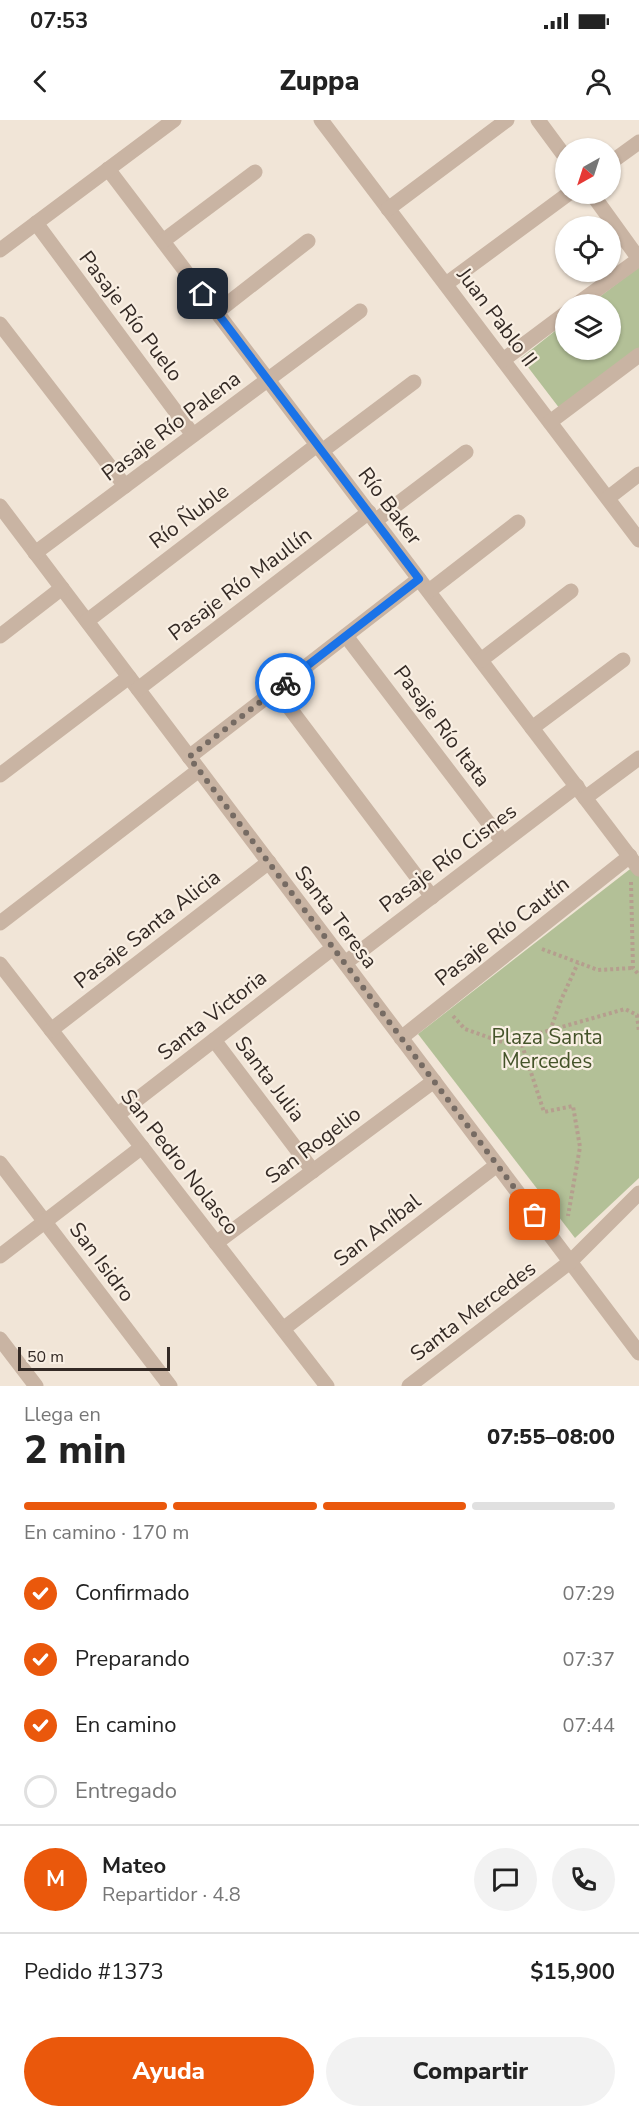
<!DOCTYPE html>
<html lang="es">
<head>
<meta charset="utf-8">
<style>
	:root { --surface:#fff; --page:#f2f2f2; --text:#222; --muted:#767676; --line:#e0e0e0; --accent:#ea580c }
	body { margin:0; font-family:"Nunito Sans",sans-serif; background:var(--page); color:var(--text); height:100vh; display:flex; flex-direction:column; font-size:22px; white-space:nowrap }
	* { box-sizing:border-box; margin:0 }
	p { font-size:20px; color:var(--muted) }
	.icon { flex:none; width:33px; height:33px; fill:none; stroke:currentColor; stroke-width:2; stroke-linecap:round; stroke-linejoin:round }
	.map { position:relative; height:1266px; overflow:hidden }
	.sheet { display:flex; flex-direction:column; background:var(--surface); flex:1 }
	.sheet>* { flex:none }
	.needle { width:39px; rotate:219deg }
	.controls { position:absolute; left:555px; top:18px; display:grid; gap:12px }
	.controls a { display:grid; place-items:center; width:66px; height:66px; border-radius:50%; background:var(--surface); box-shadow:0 2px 4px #0004; font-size:30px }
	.scale { position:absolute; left:18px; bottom:15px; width:152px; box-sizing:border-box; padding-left:6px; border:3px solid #342a25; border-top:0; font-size:16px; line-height:21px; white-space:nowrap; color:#342a25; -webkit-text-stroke:4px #f9efe3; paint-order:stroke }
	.pin { position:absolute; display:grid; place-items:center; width:51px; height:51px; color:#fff; margin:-26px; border-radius:12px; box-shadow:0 3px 9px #0006 }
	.courier { position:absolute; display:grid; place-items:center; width:60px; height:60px; margin:-30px; border:4px solid #1a73e8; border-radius:50%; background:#fff; color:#222; box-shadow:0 2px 8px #0007 }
	.head em { font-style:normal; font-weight:800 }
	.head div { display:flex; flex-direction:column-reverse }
	.head { display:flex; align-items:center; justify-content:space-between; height:102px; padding:0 24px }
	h1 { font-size:39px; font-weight:800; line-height:45px }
	.bar { display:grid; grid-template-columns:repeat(4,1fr); gap:9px 6px; align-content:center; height:72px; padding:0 24px }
	.bar i { height:8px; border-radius:4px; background:var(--line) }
	.bar .current { background:var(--accent) }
	.bar p { grid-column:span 4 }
	.line { display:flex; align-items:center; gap:15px; padding:0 24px; border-top:2px solid var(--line) }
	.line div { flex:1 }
	.round { display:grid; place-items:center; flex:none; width:63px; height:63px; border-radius:32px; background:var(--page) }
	ol { padding:0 24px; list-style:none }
	li { display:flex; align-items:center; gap:18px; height:66px }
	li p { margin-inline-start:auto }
	li .icon { padding:6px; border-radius:50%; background:var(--accent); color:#fff; stroke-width:4 }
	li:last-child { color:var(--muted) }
	li i { width:33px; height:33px; border:3px solid var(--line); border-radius:50% }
	.cta { display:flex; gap:12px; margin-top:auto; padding:12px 24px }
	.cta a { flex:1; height:69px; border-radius:36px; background:var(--accent); color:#fff; font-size:24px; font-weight:800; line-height:69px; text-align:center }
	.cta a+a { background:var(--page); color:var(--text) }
	.status { display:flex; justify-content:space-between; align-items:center; height:42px; padding:0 30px; background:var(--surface); direction:ltr }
	.status svg { height:16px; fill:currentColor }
	header { display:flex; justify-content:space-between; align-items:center; height:78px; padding:0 24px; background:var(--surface); font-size:27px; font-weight:800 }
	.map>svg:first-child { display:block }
	.green { fill:#b3c097 }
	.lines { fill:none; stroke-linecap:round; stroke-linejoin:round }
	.path { stroke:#b59e8e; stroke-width:4; stroke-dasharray:3 3; stroke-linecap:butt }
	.minor { stroke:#c9b4a3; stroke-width:15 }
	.done { stroke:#766b63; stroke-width:6; stroke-dasharray:0 10.8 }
	.route { stroke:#1a73e8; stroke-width:8 }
	.labels { text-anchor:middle; stroke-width:4.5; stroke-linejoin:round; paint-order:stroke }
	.street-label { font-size:21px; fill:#342a25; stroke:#f9efe3 }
	.park-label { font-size:21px; fill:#445329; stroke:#f9efe3 }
</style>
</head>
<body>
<div class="status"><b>07:53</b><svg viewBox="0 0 49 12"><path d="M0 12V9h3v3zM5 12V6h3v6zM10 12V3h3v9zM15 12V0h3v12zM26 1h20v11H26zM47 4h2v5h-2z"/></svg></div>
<header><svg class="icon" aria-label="back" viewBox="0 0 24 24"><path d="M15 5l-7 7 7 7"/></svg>Zuppa<svg class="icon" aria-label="person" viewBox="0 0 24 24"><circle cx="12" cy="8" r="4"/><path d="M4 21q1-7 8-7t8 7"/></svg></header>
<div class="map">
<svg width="639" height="1266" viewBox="0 0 639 1266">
	<rect width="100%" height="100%" fill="#f1e5d7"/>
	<!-- green -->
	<g class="green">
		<path d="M 639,147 L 639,228 L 560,289 L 521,238 L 565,203 L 566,230 L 610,230 L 610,184 L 590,184 Z"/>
		<path d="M 634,746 L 639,753 L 639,1058 L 575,1118 L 418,914 Z"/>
	</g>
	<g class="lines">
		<!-- path -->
		<g class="path">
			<path d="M 631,762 L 633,848 L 639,855"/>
			<path d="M 542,829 L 598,850 L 633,848"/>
			<path d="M 453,896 L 465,909 L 505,923 L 625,889 L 637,895 L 639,912"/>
			<path d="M 550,911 L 561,880 L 578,843"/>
			<path d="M 520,919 L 544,992 L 573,986 L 580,1027 L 568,1096"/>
		</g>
		<!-- minor -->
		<g class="minor">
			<path d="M 321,0 L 639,420"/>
			<path d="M 538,0 L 566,38"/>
			<path d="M 610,43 L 639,22"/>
			<path d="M 108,49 L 639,749"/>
			<path d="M 388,89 L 507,0"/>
			<path d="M 36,103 L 193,315"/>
			<path d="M 163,121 L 255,52"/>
			<path d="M 0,130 L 174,0"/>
			<path d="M 446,164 L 568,74"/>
			<path d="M 577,184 L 639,139 L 592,74"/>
			<path d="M 217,192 L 308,121"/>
			<path d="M 0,204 L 125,366"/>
			<path d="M 503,240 L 566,193"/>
			<path d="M 550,302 L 639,235"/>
			<path d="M 322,331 L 414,262"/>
			<path d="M 608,378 L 639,354"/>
			<path d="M 0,386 L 639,1233"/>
			<path d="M 375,401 L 466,332"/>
			<path d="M 35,433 L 360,191"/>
			<path d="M 429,471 L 518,402"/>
			<path d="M 87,501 L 317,325"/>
			<path d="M 0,516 L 62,468"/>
			<path d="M 346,516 L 503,722"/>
			<path d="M 481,540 L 571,471"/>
			<path d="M 138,569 L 369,392"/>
			<path d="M 276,570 L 432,777"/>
			<path d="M 532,608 L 623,540"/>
			<path d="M 189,637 L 419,459"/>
			<path d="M 0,655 L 129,557"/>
			<path d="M 585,678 L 639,638"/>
			<path d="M 0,803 L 199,650"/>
			<path d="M 345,843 L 577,666"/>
			<path d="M 0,844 L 327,1266"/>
			<path d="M 51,910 L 269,742"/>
			<path d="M 401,918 L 630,736"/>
			<path d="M 214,920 L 313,1051"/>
			<path d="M 117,995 L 333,828"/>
			<path d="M 0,1043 L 170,1266"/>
			<path d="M 216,1123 L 434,961"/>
			<path d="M 0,1136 L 142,1027"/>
			<path d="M 283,1209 L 497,1045"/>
			<path d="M 0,1219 L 36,1266"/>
			<path d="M 409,1266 L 570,1142 L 639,1073"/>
		</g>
	</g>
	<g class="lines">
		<!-- done -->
		<path class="done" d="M 285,563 L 189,637 L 535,1095"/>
		<!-- route -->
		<path class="route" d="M 203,174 L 419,459 L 285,563"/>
	</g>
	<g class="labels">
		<!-- street labels -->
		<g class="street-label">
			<text transform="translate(131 196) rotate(53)" y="7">Pasaje Río Puelo</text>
			<text transform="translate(497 197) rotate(53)" y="7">Juan Pablo II</text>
			<text transform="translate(171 306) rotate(-37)" y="7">Pasaje Río Palena</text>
			<text transform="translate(390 386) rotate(53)" y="7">Río Baker</text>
			<text transform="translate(189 396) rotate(-37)" y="7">Río Ñuble</text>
			<text transform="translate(240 464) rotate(-37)" y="7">Pasaje Río Maullín</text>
			<text transform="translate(442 606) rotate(53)" y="7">Pasaje Río Itata</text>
			<text transform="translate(448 738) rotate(-37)" y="7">Pasaje Río Cisnes</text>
			<text transform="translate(336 797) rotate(53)" y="7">Santa Teresa</text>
			<text transform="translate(147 809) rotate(-38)" y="7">Pasaje Santa Alicia</text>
			<text transform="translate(502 811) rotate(-38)" y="7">Pasaje Río Cautín</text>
			<text transform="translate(212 895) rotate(-38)" y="7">Santa Victoria</text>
			<text transform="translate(270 959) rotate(53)" y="7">Santa Julia</text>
			<text transform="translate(313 1025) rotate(-37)" y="7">San Rogelio</text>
			<text transform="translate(180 1042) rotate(52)" y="7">San Pedro Nolasco</text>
			<text transform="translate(377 1110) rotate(-38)" y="7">San Aníbal</text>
			<text transform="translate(102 1142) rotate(53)" y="7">San Isidro</text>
			<text transform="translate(473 1191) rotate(-37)" y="7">Santa Mercedes</text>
		</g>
		<!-- park labels -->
		<g class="park-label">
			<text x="547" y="924">Plaza Santa<tspan x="547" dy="24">Mercedes</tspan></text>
		</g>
	</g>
</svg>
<div class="controls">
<a><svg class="needle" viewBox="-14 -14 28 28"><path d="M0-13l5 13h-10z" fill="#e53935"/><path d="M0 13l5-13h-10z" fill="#767676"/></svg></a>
<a><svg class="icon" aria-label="locate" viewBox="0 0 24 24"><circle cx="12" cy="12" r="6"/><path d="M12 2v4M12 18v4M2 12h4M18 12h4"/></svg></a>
<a><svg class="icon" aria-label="layers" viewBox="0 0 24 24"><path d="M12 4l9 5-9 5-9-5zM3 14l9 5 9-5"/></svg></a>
</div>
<div class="scale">50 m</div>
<div class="pin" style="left:535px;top:1095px;background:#ea580c"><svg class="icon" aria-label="bag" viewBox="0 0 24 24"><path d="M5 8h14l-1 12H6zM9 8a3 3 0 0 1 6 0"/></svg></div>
<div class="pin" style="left:203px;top:174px;background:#1f2937"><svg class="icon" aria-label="home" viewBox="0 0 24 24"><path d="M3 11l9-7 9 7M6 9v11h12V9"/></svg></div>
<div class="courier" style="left:285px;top:563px"><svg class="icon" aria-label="bike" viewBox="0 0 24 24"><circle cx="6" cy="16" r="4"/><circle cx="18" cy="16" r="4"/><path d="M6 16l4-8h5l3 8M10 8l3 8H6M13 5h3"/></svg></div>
</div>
<section class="sheet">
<div class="head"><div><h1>2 min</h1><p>Llega en</p></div><em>07:55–08:00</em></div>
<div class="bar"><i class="current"></i><i class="current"></i><i class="current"></i><i></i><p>En camino · 170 m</p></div>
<ol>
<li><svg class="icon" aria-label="check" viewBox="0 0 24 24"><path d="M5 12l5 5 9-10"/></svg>Confirmado<p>07:29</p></li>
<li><svg class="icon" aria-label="check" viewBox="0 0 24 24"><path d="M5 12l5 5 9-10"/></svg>Preparando<p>07:37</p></li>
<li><svg class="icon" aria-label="check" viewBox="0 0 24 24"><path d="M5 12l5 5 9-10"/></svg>En camino<p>07:44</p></li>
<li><i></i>Entregado</li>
</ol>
<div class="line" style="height:108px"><b class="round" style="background:var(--accent);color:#fff">M</b><div><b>Mateo</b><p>Repartidor · 4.8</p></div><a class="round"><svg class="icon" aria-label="chat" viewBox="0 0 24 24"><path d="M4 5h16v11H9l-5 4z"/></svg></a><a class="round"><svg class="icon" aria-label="phone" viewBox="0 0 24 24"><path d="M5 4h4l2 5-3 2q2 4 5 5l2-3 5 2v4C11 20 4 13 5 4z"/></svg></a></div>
<div class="line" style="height:78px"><div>Pedido #1373</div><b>$15,900</b></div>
<div class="cta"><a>Ayuda</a><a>Compartir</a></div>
</section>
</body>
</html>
